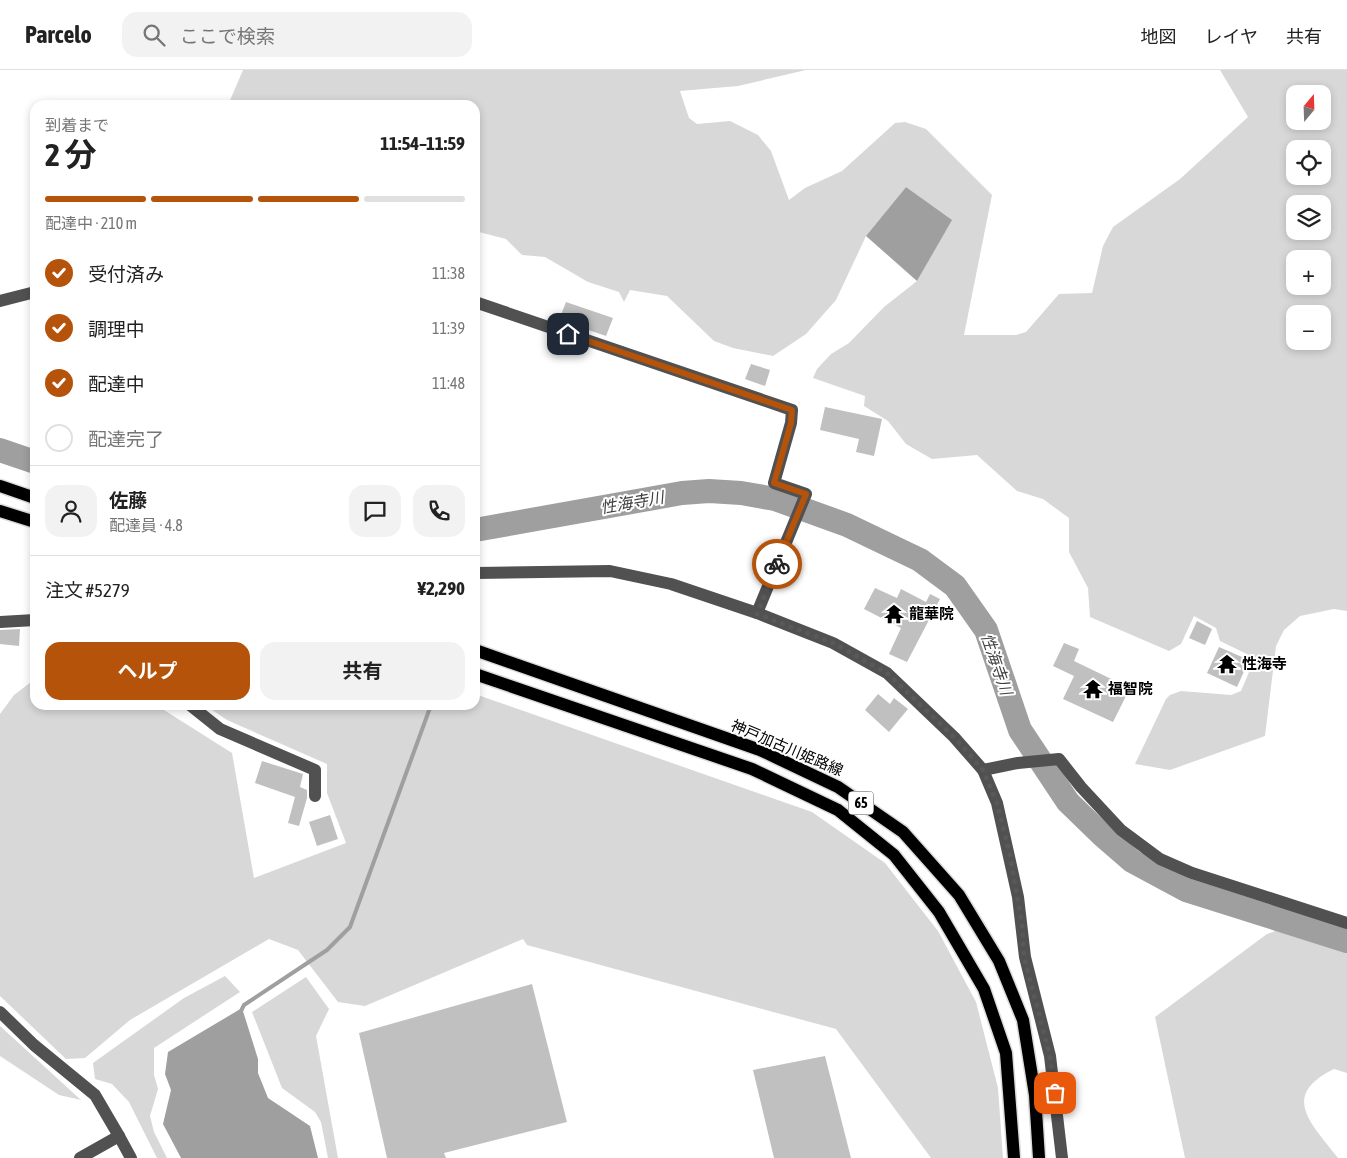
<!DOCTYPE html>
<html lang="ja">
<head>
<meta charset="utf-8">
<style>
	:root { --surface:#fff; --page:#f2f2f2; --text:#222; --muted:#767676; --line:#e0e0e0; --accent:#b45309 }
	body { margin:0; font-family:"Asap Condensed","Noto Sans JP",sans-serif; background:var(--page); color:var(--text); height:100vh; display:flex; flex-direction:column; font-size:19px; white-space:nowrap }
	* { box-sizing:border-box; margin:0 }
	p { font-size:16px; color:var(--muted) }
	.icon { flex:none; width:28px; height:28px; fill:none; stroke:currentColor; stroke-width:2; stroke-linecap:round; stroke-linejoin:round }
	.map { position:relative; flex:1; overflow:hidden }
	.side { position:absolute; left:30px; top:30px; width:450px; height:610px; display:flex; flex-direction:column; background:var(--surface); border-radius:15px; box-shadow:0 2px 8px #0003 }
	.side>* { flex:none }
	.needle { width:32px; rotate:19deg }
	.controls { position:absolute; left:1286px; top:15px; display:grid; gap:10px }
	.controls a { display:grid; place-items:center; width:45px; height:45px; border-radius:10px; background:var(--surface); box-shadow:0 2px 8px #0003; font-size:25px }
	.pin { position:absolute; display:grid; place-items:center; width:42px; height:42px; color:#fff; margin:-21px; border-radius:10px; box-shadow:0 2px 8px #0006 }
	.courier { position:absolute; display:grid; place-items:center; width:50px; height:50px; margin:-25px; border:4px solid #b45309; border-radius:50%; background:#fff; color:#222; box-shadow:0 1px 6px #0007 }
	.head em { font-style:normal; font-weight:700 }
	.head div { display:flex; flex-direction:column-reverse }
	.head { display:flex; align-items:center; justify-content:space-between; height:85px; padding:0 15px }
	h1 { font-size:32px; font-weight:700; line-height:38px }
	.bar { display:grid; grid-template-columns:repeat(4,1fr); gap:8px 5px; align-content:center; height:60px; padding:0 15px }
	.bar i { height:6px; border-radius:4px; background:var(--line) }
	.bar .current { background:var(--accent) }
	.bar p { grid-column:span 4 }
	.line { display:flex; align-items:center; gap:12px; padding:0 15px; border-top:1px solid var(--line) }
	.line div { flex:1 }
	.round { display:grid; place-items:center; flex:none; width:52px; height:52px; border-radius:15px; background:var(--page) }
	ol { padding:0 15px; list-style:none }
	li { display:flex; align-items:center; gap:15px; height:55px }
	li p { margin-inline-start:auto }
	li .icon { padding:5px; border-radius:50%; background:var(--accent); color:#fff; stroke-width:4 }
	li:last-child { color:var(--muted) }
	li i { width:28px; height:28px; border:2px solid var(--line); border-radius:50% }
	.button { display:flex; gap:10px; margin-top:auto; padding:10px 15px }
	.button a { flex:1; height:58px; border-radius:15px; background:var(--accent); color:#fff; font-size:20px; font-weight:700; line-height:58px; text-align:center }
	.button a+a { background:var(--page); color:var(--text) }
	header { display:flex; align-items:center; gap:30px; box-sizing:border-box; height:70px; padding:0 25px; background:var(--surface); border-bottom:1px solid var(--line) }
	header strong { font-size:24px }
	nav { display:flex; gap:28px; margin-inline-start:auto; font-size:18px }
	.search { width:350px; height:45px; background:var(--page); display:flex; align-items:center; gap:12px; box-sizing:border-box; padding:0 18px; border-radius:15px; color:var(--muted); font-size:19px }
	.map>svg:first-child { display:block }
	.green { fill:#d8d8d8; fill-rule:evenodd }
	.water { fill:#9f9f9f }
	.lines { fill:none; stroke-linecap:round; stroke-linejoin:round }
	.stream { stroke:#9f9f9f; stroke-width:4 }
	.river { stroke:#9f9f9f; stroke-width:24 }
	.building { fill:#c0c0c0 }
	.major-casing { stroke:#dbdbdb; stroke-width:15 }
	.minor { stroke:#515151; stroke-width:12 }
	.major { stroke:#000; stroke-width:12 }
	.done { stroke:#595959; stroke-width:5; stroke-dasharray:0 9 }
	.route { stroke:#b45309; stroke-width:6 }
	.labels { text-anchor:middle; stroke-width:4; stroke-linejoin:round; paint-order:stroke }
	.shield { fill:#fff; stroke:#4c4c4c; stroke-width:1 }
	.shield-label { font-size:14px; font-weight:bold; fill:#000 }
	.poi-label { font-size:15px; font-weight:bold; fill:#000; stroke:#fff; text-anchor:start }
	.street-label { font-size:15px; fill:#000; stroke:#fff }
	.water-label { font-size:16px; font-style:italic; fill:#404040; stroke:#fff }
</style>
</head>
<body>
<header>
<strong>Parcelo</strong>
<div class="search"><svg class="icon" aria-label="search" viewBox="0 0 24 24"><circle cx="10" cy="10" r="6"/><path d="M15 15l6 6"/></svg>ここで検索</div>
<nav><a>地図</a><a>レイヤ</a><a>共有</a></nav>
</header>
<div class="map">
<svg width="1347" height="1088" viewBox="0 0 1347 1088">
	<rect width="100%" height="100%" fill="#fff"/>
	<!-- green -->
	<g class="green">
		<path d="M 243,0 L 806,0 L 738,16 L 680,21 L 689,48 L 697,54 L 730,51 L 758,65 L 771,81 L 789,130 L 805,118 L 842,101 L 895,53 L 905,52 L 926,59 L 992,125 L 964,265 L 1016,265 L 1026,262 L 1059,224 L 1092,223 L 1103,176 L 1113,157 L 1180,109 L 1248,47 L 1220,0 L 1347,0 L 1347,541 L 1334,539 L 1300,546 L 1284,560 L 1276,576 L 1265,666 L 1170,700 L 1135,694 L 1166,629 L 1170,625 L 1181,621 L 1231,625 L 1241,621 L 1255,588 L 1220,571 L 1216,558 L 1194,546 L 1181,574 L 1169,581 L 1090,547 L 1088,518 L 1069,482 L 1069,448 L 1043,429 L 1017,421 L 977,385 L 932,389 L 906,374 L 888,351 L 864,336 L 865,326 L 813,308 L 817,299 L 831,284 L 849,273 L 884,237 L 917,211 L 951,150 L 906,117 L 866,166 L 836,230 L 806,264 L 773,286 L 733,278 L 714,271 L 667,226 L 630,220 L 624,232 L 619,222 L 588,212 L 545,187 L 522,185 L 506,169 L 475,161 L 475,35 L 228,35 ZM 1295,24 L 1322,24 L 1322,51 L 1295,51 ZM 1295,79 L 1322,79 L 1322,106 L 1295,106 ZM 1295,134 L 1322,134 L 1322,161 L 1295,161 ZM 1295,189 L 1322,189 L 1322,216 L 1295,216 ZM 1295,244 L 1322,244 L 1322,271 L 1295,271 Z"/>
		<path d="M 35,609 L 35,635 L 156,635 L 232,683 L 254,808 L 346,773 L 327,723 L 327,694 L 227,650 L 205,635 L 475,635 L 475,624 L 812,742 L 885,793 L 938,861 L 976,932 L 998,1018 L 1003,1088 L 931,1088 L 836,959 L 527,875 L 523,869 L 365,936 L 338,932 L 298,880 L 269,869 L 130,950 L 85,988 L 66,989 L 0,926 L 0,644 L 14,625 Z"/>
		<path d="M 1278,860 L 1347,880 L 1347,1003 L 1334,999 C 1279,1026 1312,1054 1338,1088 L 1185,1088 L 1155,947 L 1267,864 Z"/>
		<path d="M 225,906 L 240,922 L 154,978 L 154,1005 L 158,1019 L 150,1046 L 154,1062 L 167,1088 L 157,1088 L 129,1032 L 112,1014 L 95,1009 L 93,993 L 184,928 Z"/>
		<path d="M 306,907 L 329,939 L 316,966 L 338,1088 L 328,1088 L 321,1052 L 315,1042 L 282,1018 L 252,942 Z"/>
		<path d="M 0,956 L 81,1030 L 59,1025 L 0,986 Z"/>
	</g>
	<!-- water -->
	<g class="water">
		<path d="M 906,117 L 952,150 L 917,211 L 866,166 Z"/>
		<path d="M 242,938 L 258,989 L 258,1003 L 268,1028 L 310,1056 L 318,1088 L 181,1088 L 163,1054 L 171,1020 L 165,1004 L 168,982 Z"/>
	</g>
	<g class="lines">
		<!-- stream -->
		<path class="stream" d="M 241,941 L 244,935 L 327,880 L 350,857 L 431,635"/>
		<!-- river -->
		<g class="river">
			<path d="M 0,380 L 35,392"/>
			<path d="M 475,460 L 682,423 L 709,421 L 741,423 L 775,429 L 847,455 L 920,490 L 955,516 L 986,560 L 1020,660 L 1068,732 L 1102,765 L 1132,791 L 1186,820 L 1347,871"/>
		</g>
	</g>
	<!-- building -->
	<g class="building">
		<path d="M 566,232 L 613,248 L 606,266 L 559,250 Z"/>
		<path d="M 751,294 L 770,300 L 765,316 L 745,309 Z"/>
		<path d="M 825,337 L 882,349 L 874,386 L 856,382 L 859,369 L 820,360 Z"/>
		<path d="M 875,518 L 897,528 L 901,519 L 926,532 L 930,524 L 940,529 L 907,592 L 889,584 L 901,558 L 864,539 Z"/>
		<path d="M 1197,551 L 1212,559 L 1205,575 L 1189,568 Z"/>
		<path d="M 20,559 L 19,576 L 0,574 L 0,560 Z"/>
		<path d="M 1064,573 L 1079,579 L 1074,591 L 1130,618 L 1113,652 L 1063,629 L 1074,606 L 1053,596 Z"/>
		<path d="M 1219,577 L 1249,590 L 1237,617 L 1207,603 Z"/>
		<path d="M 878,624 L 890,634 L 894,628 L 908,639 L 889,662 L 865,640 Z"/>
		<path d="M 262,691 L 303,704 L 300,717 L 307,720 L 307,728 L 299,756 L 288,753 L 295,727 L 255,713 Z"/>
		<path d="M 330,745 L 338,769 L 317,776 L 309,752 Z"/>
		<path d="M 532,914 L 567,1052 L 444,1083 L 446,1088 L 387,1088 L 359,963 Z"/>
		<path d="M 825,986 L 851,1088 L 774,1088 L 753,1000 Z"/>
	</g>
	<g class="lines">
		<defs>
			<g id="major">
				<path d="M 0,416 L 35,428"/>
				<path d="M 0,441 L 35,452"/>
				<path d="M 475,580 L 760,680 L 838,717 L 903,762 L 959,825 L 999,891 L 1023,950 L 1035,1025 L 1039,1088"/>
				<path d="M 475,604 L 752,699 L 838,740 L 894,785 L 939,842 L 984,919 L 1006,983 L 1014,1088"/>
			</g>
		</defs>
		<!-- major casing -->
		<use href="#major" class="major-casing"/>
		<!-- minor -->
		<g class="minor">
			<path d="M 0,231 L 35,222"/>
			<path d="M 475,232 L 792,340 L 791,353 L 774,413 L 806,424 L 757,543"/>
			<path d="M 475,503 L 610,501 L 671,514 L 757,543 L 833,573 L 887,603 L 954,667 L 983,700 L 997,733 L 1018,827 L 1025,887 L 1050,986 L 1062,1088"/>
			<path d="M 0,552 L 35,550"/>
			<path d="M 190,635 L 220,659 L 315,700 L 315,726"/>
			<path d="M 983,700 L 1018,693 L 1059,689 L 1081,717 L 1121,760 L 1160,789 L 1192,803 L 1347,853"/>
			<path d="M 0,942 L 34,975 L 95,1025 L 119,1066"/>
			<path d="M 80,1088 L 119,1066 L 131,1088"/>
		</g>
		<!-- major -->
		<use href="#major" class="major"/>
	</g>
	<g class="lines">
		<!-- done -->
		<path class="done" d="M 777,494 L 757,544 L 833,573 L 887,603 L 954,667 L 983,700 L 997,733 L 1010,785 L 1022,855 L 1024,887 L 1050,986 L 1055,1023"/>
		<!-- route -->
		<path class="route" d="M 568,264 L 792,340 L 791,353 L 774,413 L 806,424 L 777,494"/>
	</g>
	<!-- icons -->
	<defs>
		<symbol id="temple-bare" viewBox="-9 -9 18 18"><path d="M0-6L5-2H3V0L6.5 2.5H4V6H1.5V3h-3V6H-4V2.5H-6.5L-3 0V-2H-5Z" fill="#000" stroke="#fff" stroke-width="2.5" paint-order="stroke"/></symbol>
	</defs>
	<g fill-rule="evenodd">
		<use href="#temple-bare" x="880" y="530" width="28" height="28"/>
		<use href="#temple-bare" x="1213" y="580" width="28" height="28"/>
		<use href="#temple-bare" x="1079" y="605" width="28" height="28"/>
	</g>
	<g class="labels">
		<!-- shield labels -->
		<rect class="shield" x="848.5" y="721.5" width="25" height="23" rx="4"/>
		<g class="shield-label">
			<text x="861" y="738">65</text>
		</g>
		<!-- poi labels -->
		<g class="poi-label">
			<text x="909" y="549">龍華院</text>
			<text x="1242" y="599">性海寺</text>
			<text x="1108" y="624">福智院</text>
		</g>
		<!-- street labels -->
		<g class="street-label">
			<text transform="translate(787 678) rotate(23)" y="5">神戸加古川姫路線</text>
		</g>
		<!-- water labels -->
		<g class="water-label">
			<text transform="translate(632 432) rotate(-10)" y="6">性海寺川</text>
			<text transform="translate(997 594) rotate(71)" y="6">性海寺川</text>
		</g>
	</g>
</svg>
<div class="controls">
<a><svg class="needle" viewBox="-14 -14 28 28"><path d="M0-13l5 13h-10z" fill="#e53935"/><path d="M0 13l5-13h-10z" fill="#767676"/></svg></a>
<a><svg class="icon" aria-label="locate" viewBox="0 0 24 24"><circle cx="12" cy="12" r="6"/><path d="M12 2v4M12 18v4M2 12h4M18 12h4"/></svg></a>
<a><svg class="icon" aria-label="layers" viewBox="0 0 24 24"><path d="M12 4l9 5-9 5-9-5zM3 14l9 5 9-5"/></svg></a>
<a>+</a>
<a>−</a>
</div>
<div class="pin" style="left:1055px;top:1023px;background:#ea580c"><svg class="icon" aria-label="bag" viewBox="0 0 24 24"><path d="M5 8h14l-1 12H6zM9 8a3 3 0 0 1 6 0"/></svg></div>
<div class="pin" style="left:568px;top:264px;background:#1f2937"><svg class="icon" aria-label="home" viewBox="0 0 24 24"><path d="M3 11l9-7 9 7M6 9v11h12V9"/></svg></div>
<div class="courier" style="left:777px;top:494px"><svg class="icon" aria-label="bike" viewBox="0 0 24 24"><circle cx="6" cy="16" r="4"/><circle cx="18" cy="16" r="4"/><path d="M6 16l4-8h5l3 8M10 8l3 8H6M13 5h3"/></svg></div>
<section class="side">
<div class="head"><div><h1>2 分</h1><p>到着まで</p></div><em>11:54–11:59</em></div>
<div class="bar"><i class="current"></i><i class="current"></i><i class="current"></i><i></i><p>配達中 · 210 m</p></div>
<ol>
<li><svg class="icon" aria-label="check" viewBox="0 0 24 24"><path d="M5 12l5 5 9-10"/></svg>受付済み<p>11:38</p></li>
<li><svg class="icon" aria-label="check" viewBox="0 0 24 24"><path d="M5 12l5 5 9-10"/></svg>調理中<p>11:39</p></li>
<li><svg class="icon" aria-label="check" viewBox="0 0 24 24"><path d="M5 12l5 5 9-10"/></svg>配達中<p>11:48</p></li>
<li><i></i>配達完了</li>
</ol>
<div class="line" style="height:90px"><a class="round"><svg class="icon" aria-label="person" viewBox="0 0 24 24"><circle cx="12" cy="8" r="4"/><path d="M4 21q1-7 8-7t8 7"/></svg></a><div><b>佐藤</b><p>配達員 · 4.8</p></div><a class="round"><svg class="icon" aria-label="chat" viewBox="0 0 24 24"><path d="M4 5h16v11H9l-5 4z"/></svg></a><a class="round"><svg class="icon" aria-label="phone" viewBox="0 0 24 24"><path d="M5 4h4l2 5-3 2q2 4 5 5l2-3 5 2v4C11 20 4 13 5 4z"/></svg></a></div>
<div class="line" style="height:65px"><div>注文 #5279</div><b>¥2,290</b></div>
<div class="button"><a>ヘルプ</a><a>共有</a></div>
</section>
</div>
</body>
</html>
